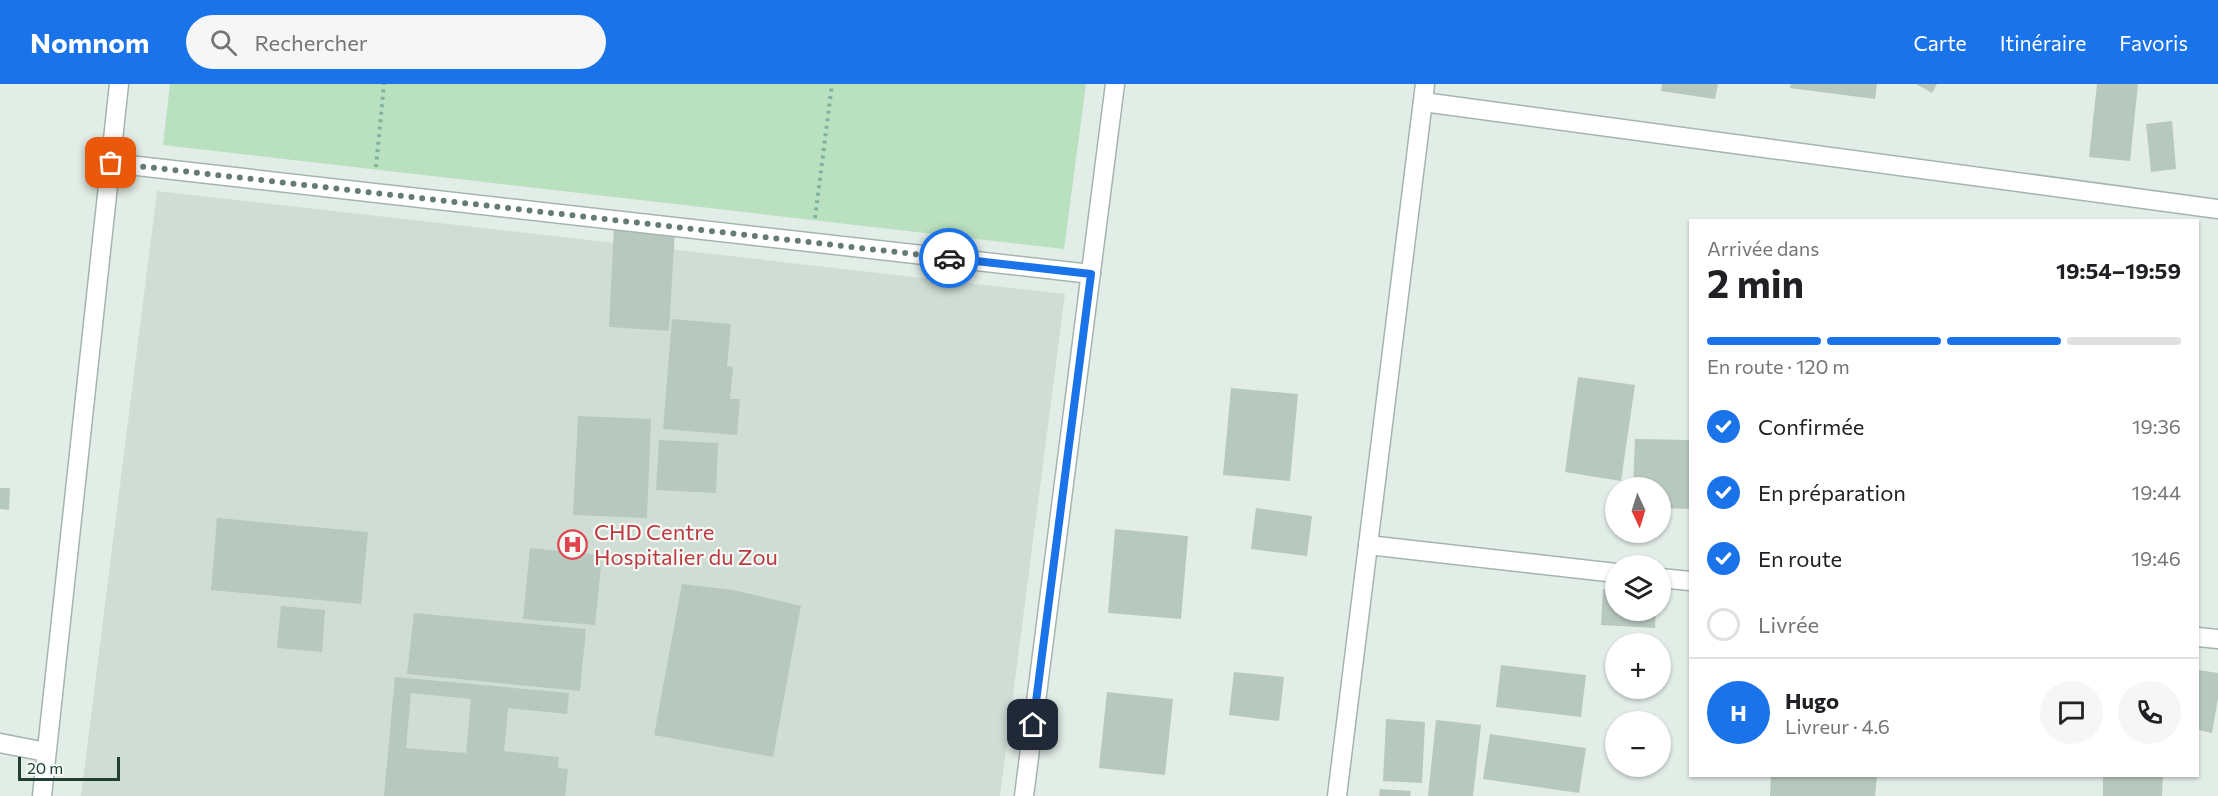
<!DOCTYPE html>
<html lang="fr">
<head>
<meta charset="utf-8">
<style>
	:root { --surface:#fff; --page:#f6f6f6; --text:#202124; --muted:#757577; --line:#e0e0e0; --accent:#1a73e8 }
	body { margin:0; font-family:Commissioner,sans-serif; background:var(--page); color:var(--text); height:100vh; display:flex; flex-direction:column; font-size:22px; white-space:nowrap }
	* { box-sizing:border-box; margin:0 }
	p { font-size:20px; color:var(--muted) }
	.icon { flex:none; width:33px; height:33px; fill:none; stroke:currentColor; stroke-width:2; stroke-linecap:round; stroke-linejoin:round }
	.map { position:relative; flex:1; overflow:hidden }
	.drawer { position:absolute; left:1689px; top:135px; width:510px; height:558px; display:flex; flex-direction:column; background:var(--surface); border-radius:0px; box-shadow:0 2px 4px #0004 }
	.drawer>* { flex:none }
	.needle { width:39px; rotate:176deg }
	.controls { position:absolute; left:1605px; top:393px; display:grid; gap:12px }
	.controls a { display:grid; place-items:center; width:66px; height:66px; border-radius:50%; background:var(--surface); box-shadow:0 2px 4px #0004; font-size:30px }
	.scale { position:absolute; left:18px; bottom:15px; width:102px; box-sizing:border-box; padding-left:6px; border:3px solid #213f33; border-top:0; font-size:16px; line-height:21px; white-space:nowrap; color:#213f33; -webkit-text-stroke:4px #f3f9f5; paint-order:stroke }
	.pin { position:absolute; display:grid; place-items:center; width:51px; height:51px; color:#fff; margin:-26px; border-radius:12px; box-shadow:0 3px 9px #0006 }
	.courier { position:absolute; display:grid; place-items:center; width:60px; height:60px; margin:-30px; border:4px solid #1a73e8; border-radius:50%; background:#fff; color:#222; box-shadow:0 2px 8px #0007 }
	.head em { font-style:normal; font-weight:700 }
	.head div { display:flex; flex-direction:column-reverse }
	.head { display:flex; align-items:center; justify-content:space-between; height:102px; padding:0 18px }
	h1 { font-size:39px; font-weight:700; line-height:45px }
	.bar { display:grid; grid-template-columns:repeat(4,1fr); gap:9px 6px; align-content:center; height:72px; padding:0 18px }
	.bar i { height:8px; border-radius:4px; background:var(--line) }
	.bar .active { background:var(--accent) }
	.bar p { grid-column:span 4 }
	.line { display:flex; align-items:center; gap:15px; padding:0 18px; border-top:2px solid var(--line) }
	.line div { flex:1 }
	.round { display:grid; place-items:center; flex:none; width:63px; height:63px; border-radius:32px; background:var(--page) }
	ol { padding:0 18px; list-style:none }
	li { display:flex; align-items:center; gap:18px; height:66px }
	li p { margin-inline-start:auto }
	li .icon { padding:6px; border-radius:50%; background:var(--accent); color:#fff; stroke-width:4 }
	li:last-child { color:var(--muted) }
	li i { width:33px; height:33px; border:3px solid var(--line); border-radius:50% }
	header { display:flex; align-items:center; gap:36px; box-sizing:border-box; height:84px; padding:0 30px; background:var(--accent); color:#fff }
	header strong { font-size:28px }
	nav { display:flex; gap:33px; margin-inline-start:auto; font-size:21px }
	.search { width:420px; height:54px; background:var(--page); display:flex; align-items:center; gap:15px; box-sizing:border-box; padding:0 21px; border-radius:33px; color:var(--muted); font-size:22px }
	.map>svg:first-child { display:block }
	.built { fill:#d0ddd5 }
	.green { fill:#b9e0bf }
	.building { fill:#b7c8bf; fill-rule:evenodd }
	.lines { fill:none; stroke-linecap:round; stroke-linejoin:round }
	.minor-casing { stroke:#a4b5ad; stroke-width:21 }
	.path { stroke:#80b39d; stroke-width:4; stroke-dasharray:3 4.5; stroke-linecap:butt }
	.minor { stroke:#fff; stroke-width:18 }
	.done { stroke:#657c72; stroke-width:6; stroke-dasharray:0 10.8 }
	.route { stroke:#1a73e8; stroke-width:8 }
	.labels { text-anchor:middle; stroke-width:4.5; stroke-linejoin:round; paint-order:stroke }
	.health-label { font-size:22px; fill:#be3a42; stroke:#f3f9f5; text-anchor:start }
</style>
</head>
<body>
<header>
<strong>Nomnom</strong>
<div class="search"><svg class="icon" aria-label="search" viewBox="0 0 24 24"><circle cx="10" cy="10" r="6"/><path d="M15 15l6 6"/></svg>Rechercher</div>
<nav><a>Carte</a><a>Itinéraire</a><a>Favoris</a></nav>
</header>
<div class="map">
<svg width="2218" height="712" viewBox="0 0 2218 712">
	<rect width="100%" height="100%" fill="#e2ede7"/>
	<!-- built -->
	<path class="built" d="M 157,107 L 1065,210 L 1000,712 L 81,712 Z"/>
	<!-- green -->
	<path class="green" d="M 170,0 L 1086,0 L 1064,165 L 163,61 Z"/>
	<!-- building -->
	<g class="building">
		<path d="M 1662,0 L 1718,0 L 1715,15 L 1661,7 Z"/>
		<path d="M 1791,0 L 1877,0 L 1875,15 L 1790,4 Z"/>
		<path d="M 1916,0 L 1937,0 L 1932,9 Z"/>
		<path d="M 2097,0 L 2138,0 L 2130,77 L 2089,73 Z"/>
		<path d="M 2172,37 L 2176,85 L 2151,88 L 2146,40 Z"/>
		<path d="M 614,142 L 675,146 L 669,247 L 609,243 Z"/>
		<path d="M 672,235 L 731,240 L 727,282 L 733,283 L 730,315 L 740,315 L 737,351 L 663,345 Z"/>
		<path d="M 1578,293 L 1635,301 L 1621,397 L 1565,388 Z"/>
		<path d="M 1231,304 L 1298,310 L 1290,397 L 1223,391 Z"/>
		<path d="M 578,332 L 651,335 L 647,434 L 573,431 Z"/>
		<path d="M 1635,355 L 1690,356 L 1690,425 L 1660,424 L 1660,404 L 1633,404 Z"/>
		<path d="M 659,356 L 718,359 L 716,409 L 656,406 Z"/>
		<path d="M 0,404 L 10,404 L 9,426 L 0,425 Z"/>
		<path d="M 1256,424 L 1312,432 L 1307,472 L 1251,465 Z"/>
		<path d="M 217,434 L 368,448 L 361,520 L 211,506 Z"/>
		<path d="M 1115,445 L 1188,452 L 1181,535 L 1108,529 Z"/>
		<path d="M 530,464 L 602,471 L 595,541 L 523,535 Z"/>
		<path d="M 682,500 L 733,506 L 801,522 L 773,673 L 654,651 Z"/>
		<path d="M 1603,505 L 1616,506 L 1616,526 L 1656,526 L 1655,544 L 1601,541 Z"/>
		<path d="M 281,522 L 325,526 L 322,568 L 277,564 Z"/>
		<path d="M 414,529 L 586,545 L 580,607 L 407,590 Z"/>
		<path d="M 1501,581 L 1586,591 L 1581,633 L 1496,623 Z"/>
		<path d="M 2198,586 L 2218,589 L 2218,614 L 2212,649 L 2198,646 Z"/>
		<path d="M 1234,588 L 1284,593 L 1279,637 L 1229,631 Z"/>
		<path d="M 395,593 L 569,609 L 567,630 L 508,624 L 504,667 L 559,673 L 558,684 L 568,685 L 565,712 L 384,712 ZM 411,609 L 471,615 L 466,669 L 406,664 Z"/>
		<path d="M 1107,608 L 1173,615 L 1165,691 L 1099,684 Z"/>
		<path d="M 1386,635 L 1425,638 L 1422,699 L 1383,697 Z"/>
		<path d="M 1436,636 L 1481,641 L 1473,712 L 1428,712 Z"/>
		<path d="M 1490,650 L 1586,664 L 1579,709 L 1483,695 Z"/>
		<path d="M 1771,692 L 1877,692 L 1875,712 L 1770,712 Z"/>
		<path d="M 2103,692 L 2163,692 L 2162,712 L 2103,712 Z"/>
		<path d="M 1380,705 L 1411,707 L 1410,712 L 1379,712 Z"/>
	</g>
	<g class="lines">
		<defs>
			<g id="minor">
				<path d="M 1423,18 L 2218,125"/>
				<path d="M 111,79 L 1091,190"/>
				<path d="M 1368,461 L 1616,489"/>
				<path d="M 1660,494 L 1690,497"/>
				<path d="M 2198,553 L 2218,555"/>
				<path d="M 0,659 L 46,668"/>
				<path d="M 42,712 L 119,0"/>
				<path d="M 1024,712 L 1115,0"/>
				<path d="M 1337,712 L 1425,0"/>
			</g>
		</defs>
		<!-- minor casing -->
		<use href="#minor" class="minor-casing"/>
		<!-- path -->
		<g class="path">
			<path d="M 376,83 L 384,0"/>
			<path d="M 815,134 L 832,0"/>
		</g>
		<!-- minor -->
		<use href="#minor" class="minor"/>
	</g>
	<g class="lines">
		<!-- done -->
		<path class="done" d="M 111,79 L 949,174"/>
		<!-- route -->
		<path class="route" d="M 949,174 L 1091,190 L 1033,641"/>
	</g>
	<!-- icons -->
	<defs>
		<symbol id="hospital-ring" viewBox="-11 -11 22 22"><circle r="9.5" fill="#f3f9f5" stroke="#e0444e" stroke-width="1.5"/><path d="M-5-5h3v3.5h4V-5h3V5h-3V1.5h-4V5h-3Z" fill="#e0444e"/></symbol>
	</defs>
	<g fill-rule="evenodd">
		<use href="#hospital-ring" x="556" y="444" width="33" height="33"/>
	</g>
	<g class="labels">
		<!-- health labels -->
		<g class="health-label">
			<text x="594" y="456">CHD Centre<tspan x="594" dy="25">Hospitalier du Zou</tspan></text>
		</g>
	</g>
</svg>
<div class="controls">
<a><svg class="needle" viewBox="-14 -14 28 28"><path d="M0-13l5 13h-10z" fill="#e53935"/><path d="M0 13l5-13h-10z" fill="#757577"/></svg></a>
<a><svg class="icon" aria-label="layers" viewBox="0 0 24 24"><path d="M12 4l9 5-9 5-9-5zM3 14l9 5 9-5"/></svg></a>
<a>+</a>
<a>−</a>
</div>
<div class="scale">20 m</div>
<div class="pin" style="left:111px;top:79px;background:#ea580c"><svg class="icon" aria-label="bag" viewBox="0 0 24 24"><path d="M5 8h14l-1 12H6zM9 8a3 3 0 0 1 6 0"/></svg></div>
<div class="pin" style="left:1033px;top:641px;background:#1f2937"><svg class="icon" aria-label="home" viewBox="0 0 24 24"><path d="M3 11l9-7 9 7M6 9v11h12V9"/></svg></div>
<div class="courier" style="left:949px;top:174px"><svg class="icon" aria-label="car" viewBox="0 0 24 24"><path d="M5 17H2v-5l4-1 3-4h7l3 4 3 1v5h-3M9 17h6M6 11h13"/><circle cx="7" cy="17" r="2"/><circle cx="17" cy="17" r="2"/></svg></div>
<section class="drawer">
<div class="head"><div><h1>2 min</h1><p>Arrivée dans</p></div><em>19:54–19:59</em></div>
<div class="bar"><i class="active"></i><i class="active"></i><i class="active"></i><i></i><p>En route · 120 m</p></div>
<ol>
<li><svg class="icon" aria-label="check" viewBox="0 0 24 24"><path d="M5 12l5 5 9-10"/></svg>Confirmée<p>19:36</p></li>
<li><svg class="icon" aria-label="check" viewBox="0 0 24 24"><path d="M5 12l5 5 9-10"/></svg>En préparation<p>19:44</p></li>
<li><svg class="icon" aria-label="check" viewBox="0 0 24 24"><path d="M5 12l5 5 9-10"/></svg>En route<p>19:46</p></li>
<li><i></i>Livrée</li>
</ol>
<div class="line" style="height:108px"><b class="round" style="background:var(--accent);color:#fff">H</b><div><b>Hugo</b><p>Livreur · 4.6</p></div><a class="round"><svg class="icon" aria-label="chat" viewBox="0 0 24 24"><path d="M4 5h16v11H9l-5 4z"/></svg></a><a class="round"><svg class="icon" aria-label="phone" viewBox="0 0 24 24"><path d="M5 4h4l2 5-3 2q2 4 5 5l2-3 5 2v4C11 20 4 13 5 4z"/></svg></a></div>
</section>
</div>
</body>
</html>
